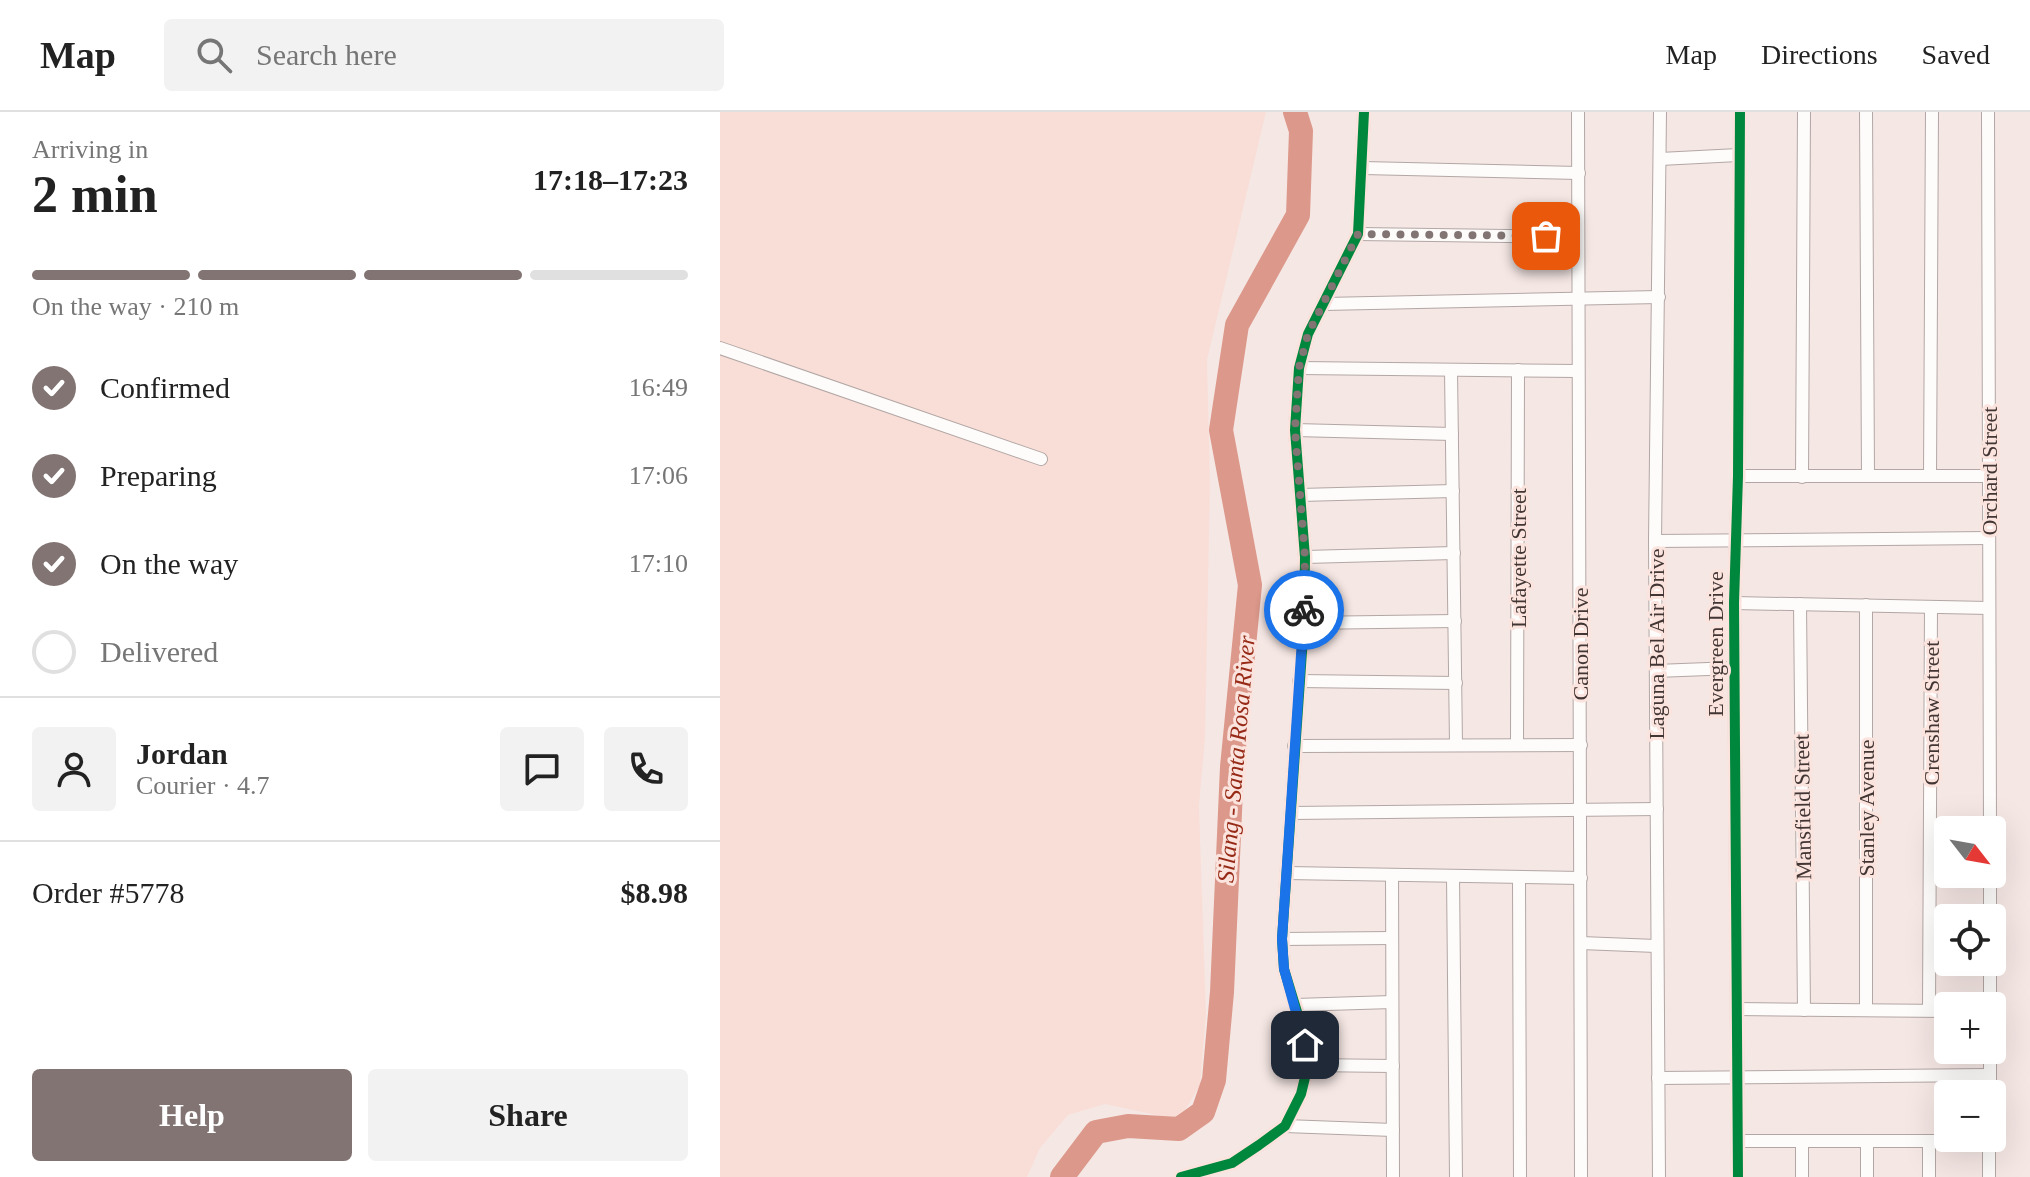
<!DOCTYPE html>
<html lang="en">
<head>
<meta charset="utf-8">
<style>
	:root { --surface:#fff; --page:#f2f2f2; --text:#222; --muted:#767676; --line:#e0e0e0; --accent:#817472 }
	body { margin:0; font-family:"Times New Roman",serif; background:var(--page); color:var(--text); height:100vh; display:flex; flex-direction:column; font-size:30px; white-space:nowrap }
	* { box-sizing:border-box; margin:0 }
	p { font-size:26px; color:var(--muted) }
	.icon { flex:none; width:44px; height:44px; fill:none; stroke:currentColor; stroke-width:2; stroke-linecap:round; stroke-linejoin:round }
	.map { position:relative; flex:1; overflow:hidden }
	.side { display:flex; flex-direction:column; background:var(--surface); width:720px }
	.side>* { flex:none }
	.needle { width:52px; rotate:121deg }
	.controls { position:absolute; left:1214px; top:704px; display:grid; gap:16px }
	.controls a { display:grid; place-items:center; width:72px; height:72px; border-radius:8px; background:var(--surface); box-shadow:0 8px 32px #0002; font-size:40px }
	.pin { position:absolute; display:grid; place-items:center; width:68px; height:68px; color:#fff; margin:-34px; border-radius:16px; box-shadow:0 4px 12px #0006 }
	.courier { position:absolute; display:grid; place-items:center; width:80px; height:80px; margin:-40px; border:6px solid #1a73e8; border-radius:50%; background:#fff; color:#222; box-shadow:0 2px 10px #0007 }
	.head em { font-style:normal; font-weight:600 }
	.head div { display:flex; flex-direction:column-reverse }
	.head { display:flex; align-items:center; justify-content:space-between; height:136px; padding:0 32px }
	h1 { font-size:52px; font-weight:600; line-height:60px }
	.bar { display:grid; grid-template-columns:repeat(4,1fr); gap:12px 8px; align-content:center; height:96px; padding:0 32px }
	.bar i { height:10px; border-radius:6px; background:var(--line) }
	.bar .active { background:var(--accent) }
	.bar p { grid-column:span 4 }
	.line { display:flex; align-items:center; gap:20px; padding:0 32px; border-top:2px solid var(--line) }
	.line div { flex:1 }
	.round { display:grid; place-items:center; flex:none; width:84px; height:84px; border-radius:8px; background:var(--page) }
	ol { padding:0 32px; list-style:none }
	li { display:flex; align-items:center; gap:24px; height:88px }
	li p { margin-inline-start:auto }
	li .icon { padding:8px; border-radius:50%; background:var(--accent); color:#fff; stroke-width:4 }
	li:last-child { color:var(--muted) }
	li i { width:44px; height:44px; border:4px solid var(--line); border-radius:50% }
	.button { display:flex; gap:16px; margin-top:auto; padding:16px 32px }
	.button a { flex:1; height:92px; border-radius:8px; background:var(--accent); color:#fff; font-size:32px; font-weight:600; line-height:92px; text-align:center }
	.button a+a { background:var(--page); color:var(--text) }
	header { display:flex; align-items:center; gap:48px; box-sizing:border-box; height:112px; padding:0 40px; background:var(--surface); border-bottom:2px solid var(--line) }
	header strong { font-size:38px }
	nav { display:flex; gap:44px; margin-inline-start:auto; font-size:28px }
	.search { width:560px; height:72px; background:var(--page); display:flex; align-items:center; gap:20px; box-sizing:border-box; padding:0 28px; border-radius:8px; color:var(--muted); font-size:30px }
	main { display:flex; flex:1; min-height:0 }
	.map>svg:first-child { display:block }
	.built { fill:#f9ded8 }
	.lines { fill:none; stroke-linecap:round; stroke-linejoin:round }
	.river { stroke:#dc988a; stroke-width:24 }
	.street-casing { stroke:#b2a7a4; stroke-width:14 }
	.street { stroke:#fefbfb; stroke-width:12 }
	.cycleway-casing { stroke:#fbe3de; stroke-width:15 }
	.cycleway { stroke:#00873e; stroke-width:10 }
	.done { stroke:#817472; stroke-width:8; stroke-dasharray:0 14.4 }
	.route { stroke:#1a73e8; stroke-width:10 }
	.labels { text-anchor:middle; stroke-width:6; stroke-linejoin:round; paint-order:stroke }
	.street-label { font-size:22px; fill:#423634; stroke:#fbe3de }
	.water-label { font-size:24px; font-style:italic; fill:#962a16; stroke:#fbe3de }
</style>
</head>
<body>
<header>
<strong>Map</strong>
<div class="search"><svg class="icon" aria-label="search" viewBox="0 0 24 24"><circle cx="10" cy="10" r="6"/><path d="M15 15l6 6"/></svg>Search here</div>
<nav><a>Map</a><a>Directions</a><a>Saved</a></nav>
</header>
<main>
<section class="side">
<div class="head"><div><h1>2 min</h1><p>Arriving in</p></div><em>17:18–17:23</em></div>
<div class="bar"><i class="active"></i><i class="active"></i><i class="active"></i><i></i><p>On the way · 210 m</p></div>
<ol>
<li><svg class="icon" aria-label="check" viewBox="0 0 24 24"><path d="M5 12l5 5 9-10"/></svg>Confirmed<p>16:49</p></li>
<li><svg class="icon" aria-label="check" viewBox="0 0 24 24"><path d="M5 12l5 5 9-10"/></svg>Preparing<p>17:06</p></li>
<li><svg class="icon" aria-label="check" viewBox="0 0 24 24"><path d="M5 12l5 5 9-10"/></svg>On the way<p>17:10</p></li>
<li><i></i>Delivered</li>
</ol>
<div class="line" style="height:144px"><a class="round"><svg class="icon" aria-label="person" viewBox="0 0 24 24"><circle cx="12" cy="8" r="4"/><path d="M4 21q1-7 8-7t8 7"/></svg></a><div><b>Jordan</b><p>Courier · 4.7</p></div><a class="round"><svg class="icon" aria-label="chat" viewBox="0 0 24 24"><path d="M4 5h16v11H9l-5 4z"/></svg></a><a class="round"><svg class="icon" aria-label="phone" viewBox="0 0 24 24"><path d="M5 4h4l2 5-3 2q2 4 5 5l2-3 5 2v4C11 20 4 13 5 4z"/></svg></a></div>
<div class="line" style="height:104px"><div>Order #5778</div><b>$8.98</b></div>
<div class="button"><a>Help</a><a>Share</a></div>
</section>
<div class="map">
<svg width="1310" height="1065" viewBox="0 0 1310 1065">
	<rect width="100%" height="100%" fill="#f5e7e4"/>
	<!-- built -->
	<path class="built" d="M 0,0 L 546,0 L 487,248 L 490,373 L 485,627 L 479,693 L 486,902 L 480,973 L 459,1008 L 385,992 L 348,1003 L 320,1036 L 307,1065 L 0,1065 Z"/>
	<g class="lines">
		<!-- river -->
		<path class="river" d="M 342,1065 L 376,1020 L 408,1014 L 459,1017 L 483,1000 L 494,968 L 502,880 L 512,655 L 530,473 L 501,318 L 517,213 L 578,103 L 581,19 L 575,0"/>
		<defs>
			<g id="street">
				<path d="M 858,0 L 861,1065"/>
				<path d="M 1146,0 L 1148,364"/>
				<path d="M 1268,0 L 1270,718"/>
				<path d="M 940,47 L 1018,43"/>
				<path d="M 643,56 L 859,61"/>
				<path d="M 638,122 L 857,125"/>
				<path d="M 604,192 L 939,185"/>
				<path d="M 0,236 L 321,347"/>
				<path d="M 579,256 L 858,259"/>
				<path d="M 731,258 L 736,632"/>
				<path d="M 575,318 L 732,322"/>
				<path d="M 1210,363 L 1212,0"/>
				<path d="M 1018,364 L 1269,364"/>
				<path d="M 1082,365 L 1084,0"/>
				<path d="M 580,383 L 733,379"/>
				<path d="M 935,429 L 1269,426"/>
				<path d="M 585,445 L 734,441"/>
				<path d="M 1014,491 L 1269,496"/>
				<path d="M 1080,492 L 1084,898"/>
				<path d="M 1146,493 L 1146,898"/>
				<path d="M 584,511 L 735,509"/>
				<path d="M 936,559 L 1014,556"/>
				<path d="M 579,569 L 736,571"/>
				<path d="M 797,633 L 798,258"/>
				<path d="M 574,634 L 861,633"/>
				<path d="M 571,701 L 937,697"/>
				<path d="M 567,761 L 861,766"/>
				<path d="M 1270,762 L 1270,806"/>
				<path d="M 672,763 L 673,1065"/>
				<path d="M 733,764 L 736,1065"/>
				<path d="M 799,765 L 800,1065"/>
				<path d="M 562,827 L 672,826"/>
				<path d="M 861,831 L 936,834"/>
				<path d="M 1270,850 L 1270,894"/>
				<path d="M 575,893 L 672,890"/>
				<path d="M 1017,897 L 1228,899"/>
				<path d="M 1209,898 L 1211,495"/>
				<path d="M 588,953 L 673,954"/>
				<path d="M 938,966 L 1270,963"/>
				<path d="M 1270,982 L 1270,938"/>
				<path d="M 565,1014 L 673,1018"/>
				<path d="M 1269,1026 L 1269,1065"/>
				<path d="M 1018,1029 L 1269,1029"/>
				<path d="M 1209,1029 L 1209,1065"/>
				<path d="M 461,1065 L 512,1051 L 539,1033 L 565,1014 L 581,982 L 588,953 L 581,913 L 564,857 L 562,827 L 584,511 L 585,445 L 575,318 L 579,256 L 588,222 L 638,122 L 644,0"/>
				<path d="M 939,1065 L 935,429 L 940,0"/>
				<path d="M 1018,1065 L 1014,491 L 1018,364 L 1020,0"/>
				<path d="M 1082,1065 L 1082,1029"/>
				<path d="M 1147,1065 L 1147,1029"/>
			</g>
		</defs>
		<!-- street casing -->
		<use href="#street" class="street-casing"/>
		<!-- street -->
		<use href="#street" class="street"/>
		<defs>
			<g id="cycleway">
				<path d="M 461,1065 L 512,1051 L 539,1033 L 565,1014 L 581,982 L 588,953 L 581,913 L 564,857 L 562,827 L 584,511 L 585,445 L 575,318 L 579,256 L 588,222 L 638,122 L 644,0"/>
				<path d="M 1018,1065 L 1014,491 L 1018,364 L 1020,0"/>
			</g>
		</defs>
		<!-- cycleway casing -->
		<use href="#cycleway" class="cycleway-casing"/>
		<!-- cycleway -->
		<use href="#cycleway" class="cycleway"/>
	</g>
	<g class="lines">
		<!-- done -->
		<path class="done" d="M 584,498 L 585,445 L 575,318 L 579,256 L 588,222 L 638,122 L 826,124"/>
		<!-- route -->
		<path class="route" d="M 584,498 L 562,827 L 564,857 L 585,933"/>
	</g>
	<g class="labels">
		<!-- street labels -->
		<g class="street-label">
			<text transform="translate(1269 359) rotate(-90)" y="8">Orchard Street</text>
			<text transform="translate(798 446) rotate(-90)" y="8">Lafayette Street</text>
			<text transform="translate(860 532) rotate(-90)" y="8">Canon Drive</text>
			<text transform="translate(936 532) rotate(-90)" y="8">Laguna Bel Air Drive</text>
			<text transform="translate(995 532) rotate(-90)" y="8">Evergreen Drive</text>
			<text transform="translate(1211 601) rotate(-90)" y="8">Crenshaw Street</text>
			<text transform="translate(1082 695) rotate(-91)" y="8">Mansfield Street</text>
			<text transform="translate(1146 696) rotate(-90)" y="8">Stanley Avenue</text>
		</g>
		<!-- water labels -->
		<g class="water-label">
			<text transform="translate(516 647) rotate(-85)" y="8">Silang - Santa Rosa River</text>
		</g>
	</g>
</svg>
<div class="controls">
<a><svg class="needle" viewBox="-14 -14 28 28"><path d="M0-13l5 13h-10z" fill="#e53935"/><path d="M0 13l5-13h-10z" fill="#767676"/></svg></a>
<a><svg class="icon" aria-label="locate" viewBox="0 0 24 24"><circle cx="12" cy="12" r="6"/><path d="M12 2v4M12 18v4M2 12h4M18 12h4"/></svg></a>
<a>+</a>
<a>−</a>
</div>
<div class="pin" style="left:826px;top:124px;background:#ea580c"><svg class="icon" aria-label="bag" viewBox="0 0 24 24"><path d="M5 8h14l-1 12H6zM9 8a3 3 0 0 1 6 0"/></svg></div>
<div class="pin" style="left:585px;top:933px;background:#1f2937"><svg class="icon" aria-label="home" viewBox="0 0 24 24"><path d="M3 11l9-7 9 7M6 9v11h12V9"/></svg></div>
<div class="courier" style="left:584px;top:498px"><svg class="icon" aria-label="bike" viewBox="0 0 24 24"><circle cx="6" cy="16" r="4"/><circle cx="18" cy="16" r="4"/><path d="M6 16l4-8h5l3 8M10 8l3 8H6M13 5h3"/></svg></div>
</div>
</main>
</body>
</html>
